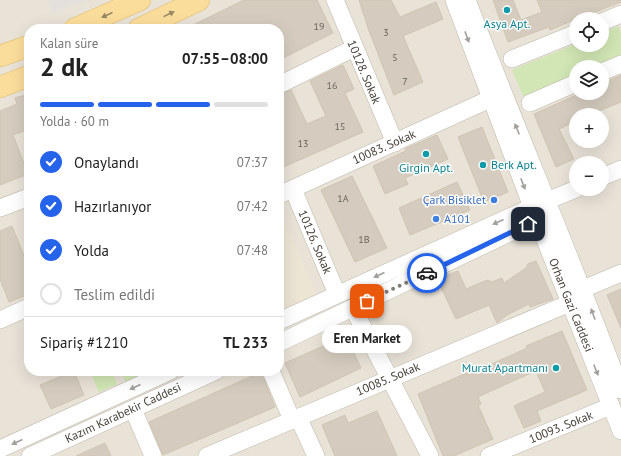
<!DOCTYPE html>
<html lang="tr">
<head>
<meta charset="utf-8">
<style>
	:root { --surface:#fff; --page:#f6f6f6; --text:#222; --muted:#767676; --line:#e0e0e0; --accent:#2563eb }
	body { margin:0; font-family:"PT Sans",sans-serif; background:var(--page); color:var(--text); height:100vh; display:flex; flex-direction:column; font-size:15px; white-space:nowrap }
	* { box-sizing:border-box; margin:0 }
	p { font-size:13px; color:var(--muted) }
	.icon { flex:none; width:22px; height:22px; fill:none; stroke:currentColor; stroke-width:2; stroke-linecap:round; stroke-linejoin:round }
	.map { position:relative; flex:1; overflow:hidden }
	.drawer { position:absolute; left:24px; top:24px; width:260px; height:352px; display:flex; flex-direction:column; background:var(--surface); border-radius:16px; box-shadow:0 4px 16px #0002 }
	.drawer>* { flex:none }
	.controls { position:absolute; left:569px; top:12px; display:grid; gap:8px }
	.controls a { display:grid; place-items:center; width:40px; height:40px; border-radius:50%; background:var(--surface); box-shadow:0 4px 16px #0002; font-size:20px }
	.pin { position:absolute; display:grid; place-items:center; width:34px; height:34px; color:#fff; margin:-17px; border-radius:8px; box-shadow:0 2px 6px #0006 }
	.courier { position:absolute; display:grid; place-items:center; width:40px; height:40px; margin:-20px; border:3px solid #2563eb; border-radius:50%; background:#fff; color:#222; box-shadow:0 1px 5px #0007 }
	.bubble { position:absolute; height:28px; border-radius:14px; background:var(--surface); box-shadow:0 4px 16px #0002; font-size:13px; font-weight:600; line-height:28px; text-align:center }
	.overview em { font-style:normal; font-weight:600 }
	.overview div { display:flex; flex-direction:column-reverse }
	.overview { display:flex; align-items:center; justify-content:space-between; height:68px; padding:0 16px }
	h1 { font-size:26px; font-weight:600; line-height:30px }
	.bar { display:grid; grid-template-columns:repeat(4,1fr); gap:6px 4px; align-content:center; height:48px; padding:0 16px }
	.bar i { height:5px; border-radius:3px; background:var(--line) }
	.bar .current { background:var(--accent) }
	.bar p { grid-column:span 4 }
	.line { display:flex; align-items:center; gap:10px; padding:0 16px; border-top:1px solid var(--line) }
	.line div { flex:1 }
	ol { padding:0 16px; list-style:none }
	li { display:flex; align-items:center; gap:12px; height:44px }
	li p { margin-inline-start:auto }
	li .icon { padding:4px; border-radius:50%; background:var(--accent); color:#fff; stroke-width:4 }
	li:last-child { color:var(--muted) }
	li i { width:22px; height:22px; border:2px solid var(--line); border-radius:50% }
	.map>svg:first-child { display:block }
	.residential { fill:#e8e2d7; fill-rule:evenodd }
	.education { fill:#ece5d4 }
	.green { fill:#d1e6b4 }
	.parking { fill:#e3e0dd }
	.building { fill:#d5ccbf; stroke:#d0c4b2 }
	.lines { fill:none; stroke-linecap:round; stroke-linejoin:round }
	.minor-casing { stroke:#bfb8ac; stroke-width:18 }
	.major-casing { stroke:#e0ba6b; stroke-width:22 }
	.minor { stroke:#fff; stroke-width:17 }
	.major { stroke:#fbdd9b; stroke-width:21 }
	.oneway { fill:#988765 }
	.oneway2 { fill:#a3a09c }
	.done { stroke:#847e76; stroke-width:4; stroke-dasharray:0 7.2 }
	.route { stroke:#2563eb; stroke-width:5 }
	.culture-dot { fill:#0f9aa8; stroke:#fff; stroke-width:1.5 }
	.shop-dot { fill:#3f7fe0; stroke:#fff; stroke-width:1.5 }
	.labels { text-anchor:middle; stroke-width:3; stroke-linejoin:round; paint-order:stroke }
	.number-label { font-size:10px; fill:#6a645a }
	.culture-label { font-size:12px; fill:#0d838f; stroke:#fff }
	.street-label { font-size:12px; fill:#474138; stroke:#fff }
	.shop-label { font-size:12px; fill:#366cbe; stroke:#fff; text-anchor:end }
</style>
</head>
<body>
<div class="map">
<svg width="621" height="456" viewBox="0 0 621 456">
	<rect width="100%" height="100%" fill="#f4f0e9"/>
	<!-- residential -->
	<path class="residential" d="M 0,0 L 621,0 L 621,456 L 0,456 ZM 576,19 L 602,19 L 602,45 L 576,45 ZM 29,29 L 279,29 L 279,371 L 29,371 ZM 576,67 L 602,67 L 602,93 L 576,93 ZM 576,115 L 602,115 L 602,141 L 576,141 ZM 576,163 L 602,163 L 602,189 L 576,189 Z"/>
	<!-- education -->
	<path class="education" d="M 279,209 L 280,209 L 318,297 L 279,315 Z"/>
	<!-- green -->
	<g class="green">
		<path d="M 618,26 L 621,32 L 621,58 L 599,67 L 576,67 L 576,76 L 524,98 L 512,70 L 576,44 L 602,45 L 602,33 Z"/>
		<path d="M 90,371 L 112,371 L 117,384 L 99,392 Z"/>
		<path d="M 121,371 L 157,371 L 127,385 Z"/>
	</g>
	<!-- parking -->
	<path class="parking" d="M 48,0 L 87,0 L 53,12 Z"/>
	<!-- building -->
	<g class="building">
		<path d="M 244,0 L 317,0 L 333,33 L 279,60 L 279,29 L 185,29 Z"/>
		<path d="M 359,0 L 391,0 L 400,17 L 436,2 L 443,19 L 403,36 L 423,82 L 394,95 L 368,28 Z"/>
		<path d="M 493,0 L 513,0 L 521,20 L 542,12 L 537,0 L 621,0 L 621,2 L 590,14 L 590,13 L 550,30 L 549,27 L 508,42 Z"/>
		<path d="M 343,65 L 354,89 L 345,93 L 363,132 L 279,169 L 279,95 L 291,90 L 307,124 L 326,116 L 310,81 Z"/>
		<path d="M 621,75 L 621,102 L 589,115 L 576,115 L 576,121 L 559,129 L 574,159 L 556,167 L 534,114 L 581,93 L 602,93 L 602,84 Z"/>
		<path d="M 29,94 L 29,129 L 13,135 L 28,174 L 0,185 L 0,111 L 17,104 L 15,98 Z"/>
		<path d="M 482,127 L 508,192 L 484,202 L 458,137 Z"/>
		<path d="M 437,135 L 448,159 L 405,178 L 408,184 L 385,194 L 373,166 L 406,151 L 405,149 Z"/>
		<path d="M 352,176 L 387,248 L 355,262 L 321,190 Z"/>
		<path d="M 457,182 L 470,210 L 410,235 L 399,208 Z"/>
		<path d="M 12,226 L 29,268 L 29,294 L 9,302 L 0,279 L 0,231 Z"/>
		<path d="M 536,261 L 553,299 L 530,307 L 529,304 L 507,315 L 497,323 L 489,305 L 456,319 L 437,279 L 458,271 L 466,289 L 487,280 L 492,282 L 502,278 L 504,283 L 526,268 L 528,264 Z"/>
		<path d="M 621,289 L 621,328 L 607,295 Z"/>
		<path d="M 562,331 L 587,390 L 537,411 L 541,421 L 524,428 L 514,406 L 545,392 L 536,371 L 504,385 L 478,397 L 481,404 L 478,405 L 493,439 L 454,456 L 443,456 L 418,394 L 467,373 L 468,375 L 527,348 L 526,346 Z"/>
		<path d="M 346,336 L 361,368 L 300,397 L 285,363 Z"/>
		<path d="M 74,371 L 84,395 L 51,409 L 40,385 Z"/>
		<path d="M 261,372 L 275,407 L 163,455 L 149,422 Z"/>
		<path d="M 377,411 L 397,456 L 335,456 L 322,425 L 345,415 L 348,423 Z"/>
		<path d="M 105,443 L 111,456 L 76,456 Z"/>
	</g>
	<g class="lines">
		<defs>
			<g id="minor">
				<path d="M 335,0 L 395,143"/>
				<path d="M 454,0 L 532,207 L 621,431"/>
				<path d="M 467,0 C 517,130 572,259 621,390"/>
				<path d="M 602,22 L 621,14"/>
				<path d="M 512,59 L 576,33"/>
				<path d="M 602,72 L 621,64"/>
				<path d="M 279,85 L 354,48"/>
				<path d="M 530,103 L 576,83"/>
				<path d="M 602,177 L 621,169"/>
				<path d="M 293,189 L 337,294"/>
				<path d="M 279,195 L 490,99"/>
				<path d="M 0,208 L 29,197"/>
				<path d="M 583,289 L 621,273"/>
				<path d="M 353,308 L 430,456"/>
				<path d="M 0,320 L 29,307"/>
				<path d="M 279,321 L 532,207 L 576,189"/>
				<path d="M 279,343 L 528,224 L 547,217"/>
				<path d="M 271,371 L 292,420"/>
				<path d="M 133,409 L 153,456"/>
				<path d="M 298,417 L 316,456"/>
				<path d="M 0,449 L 170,371"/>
				<path d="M 30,456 L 216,371"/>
				<path d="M 207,456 L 570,303"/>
				<path d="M 489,456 L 611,406"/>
			</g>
			<g id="major">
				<path d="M 74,29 L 140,0"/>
				<path d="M 139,29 L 199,0"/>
				<path d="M 0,56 L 29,46"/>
				<path d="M 0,87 L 29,76"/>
			</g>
		</defs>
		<!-- minor casing -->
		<use href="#minor" class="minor-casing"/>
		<!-- major casing -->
		<use href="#major" class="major-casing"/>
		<!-- minor -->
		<use href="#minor" class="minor"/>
		<!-- major -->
		<use href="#major" class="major"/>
	</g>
	<!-- one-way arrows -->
	<defs><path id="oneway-solid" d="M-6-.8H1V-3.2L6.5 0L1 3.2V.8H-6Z"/></defs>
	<g class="oneway">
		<use href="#oneway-solid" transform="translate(169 14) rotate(-26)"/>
		<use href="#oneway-solid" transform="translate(107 15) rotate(156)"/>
	</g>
	<g class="oneway2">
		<use href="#oneway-solid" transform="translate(467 37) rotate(70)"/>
		<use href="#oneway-solid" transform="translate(517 129) rotate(-112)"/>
		<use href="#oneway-solid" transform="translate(523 184) rotate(69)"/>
		<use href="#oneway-solid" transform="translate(498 222) rotate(156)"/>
		<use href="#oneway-solid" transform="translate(379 275) rotate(156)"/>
		<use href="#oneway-solid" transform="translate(593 314) rotate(-110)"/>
		<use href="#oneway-solid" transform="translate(596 370) rotate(68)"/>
		<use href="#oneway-solid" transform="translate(135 387) rotate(155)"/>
		<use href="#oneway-solid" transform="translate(17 442) rotate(156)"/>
	</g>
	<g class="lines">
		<!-- done -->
		<path class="done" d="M 367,301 L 427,273"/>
		<!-- route -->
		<path class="route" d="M 427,273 L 528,224"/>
	</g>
	<!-- markers -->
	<g class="culture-dot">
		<circle cx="507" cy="10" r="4"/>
		<circle cx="426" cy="154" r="4"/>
		<circle cx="483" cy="165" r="4"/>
		<circle cx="556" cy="368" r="4"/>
	</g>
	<g class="shop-dot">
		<circle cx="494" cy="200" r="4"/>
		<circle cx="436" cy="219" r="4"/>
	</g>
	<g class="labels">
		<!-- number labels -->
		<g class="number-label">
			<text x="319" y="30">19</text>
			<text x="386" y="36">3</text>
			<text x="395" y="61">5</text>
			<text x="405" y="85">7</text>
			<text x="332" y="89">16</text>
			<text x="340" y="130">15</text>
			<text x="303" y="147">13</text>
			<text x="343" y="202">1A</text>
			<text x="364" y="243">1B</text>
		</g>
		<!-- culture labels -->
		<g class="culture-label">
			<text x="507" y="28">Asya Apt.</text>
			<text x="491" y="169" text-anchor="start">Berk Apt.</text>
			<text x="426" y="172">Girgin Apt.</text>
			<text x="548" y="372" text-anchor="end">Murat Apartmanı</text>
		</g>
		<!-- street labels -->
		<g class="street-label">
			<text transform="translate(364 72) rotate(67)" y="4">10128. Sokak</text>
			<text transform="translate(384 147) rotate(-24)" y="4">10083. Sokak</text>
			<text transform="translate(315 242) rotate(67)" y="4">10126. Sokak</text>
			<text transform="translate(571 305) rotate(68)" y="4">Orhan Gazi Caddesi</text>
			<text transform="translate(388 379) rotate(-23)" y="4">10085. Sokak</text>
			<text transform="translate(123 413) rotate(-25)" y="4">Kazım Karabekir Caddesi</text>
			<text transform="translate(561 427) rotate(-22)" y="4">10093. Sokak</text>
		</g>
		<!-- shop labels -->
		<g class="shop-label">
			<text x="486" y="204">Çark Bisiklet</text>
			<text x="444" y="223" text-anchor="start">A101</text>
		</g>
	</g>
</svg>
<div class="controls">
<a><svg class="icon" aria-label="locate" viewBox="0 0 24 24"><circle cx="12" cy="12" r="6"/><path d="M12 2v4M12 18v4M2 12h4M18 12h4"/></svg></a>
<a><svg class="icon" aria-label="layers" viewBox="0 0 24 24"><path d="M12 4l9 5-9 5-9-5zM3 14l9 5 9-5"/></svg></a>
<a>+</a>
<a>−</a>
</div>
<div class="pin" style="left:367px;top:301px;background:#ea580c"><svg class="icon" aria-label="bag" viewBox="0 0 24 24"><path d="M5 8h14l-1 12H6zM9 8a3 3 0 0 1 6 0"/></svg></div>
<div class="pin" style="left:528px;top:224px;background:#1f2937"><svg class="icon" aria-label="home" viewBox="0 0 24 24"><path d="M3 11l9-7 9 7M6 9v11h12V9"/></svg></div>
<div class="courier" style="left:427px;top:273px"><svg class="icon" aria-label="car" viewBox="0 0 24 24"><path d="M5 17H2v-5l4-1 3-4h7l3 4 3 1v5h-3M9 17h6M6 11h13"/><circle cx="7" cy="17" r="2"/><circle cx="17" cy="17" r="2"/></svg></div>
<div class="bubble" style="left:322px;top:325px;width:90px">Eren Market</div>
<section class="drawer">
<div class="overview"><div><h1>2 dk</h1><p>Kalan süre</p></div><em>07:55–08:00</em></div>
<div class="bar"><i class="current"></i><i class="current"></i><i class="current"></i><i></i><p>Yolda · 60 m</p></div>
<ol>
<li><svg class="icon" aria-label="check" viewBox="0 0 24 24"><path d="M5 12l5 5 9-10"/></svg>Onaylandı<p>07:37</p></li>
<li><svg class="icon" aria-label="check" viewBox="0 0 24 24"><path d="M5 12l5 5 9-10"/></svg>Hazırlanıyor<p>07:42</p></li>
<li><svg class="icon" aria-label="check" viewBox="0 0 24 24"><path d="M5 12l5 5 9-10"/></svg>Yolda<p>07:48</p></li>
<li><i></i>Teslim edildi</li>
</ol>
<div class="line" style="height:52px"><div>Sipariş #1210</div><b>TL 233</b></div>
</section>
</div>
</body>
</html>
